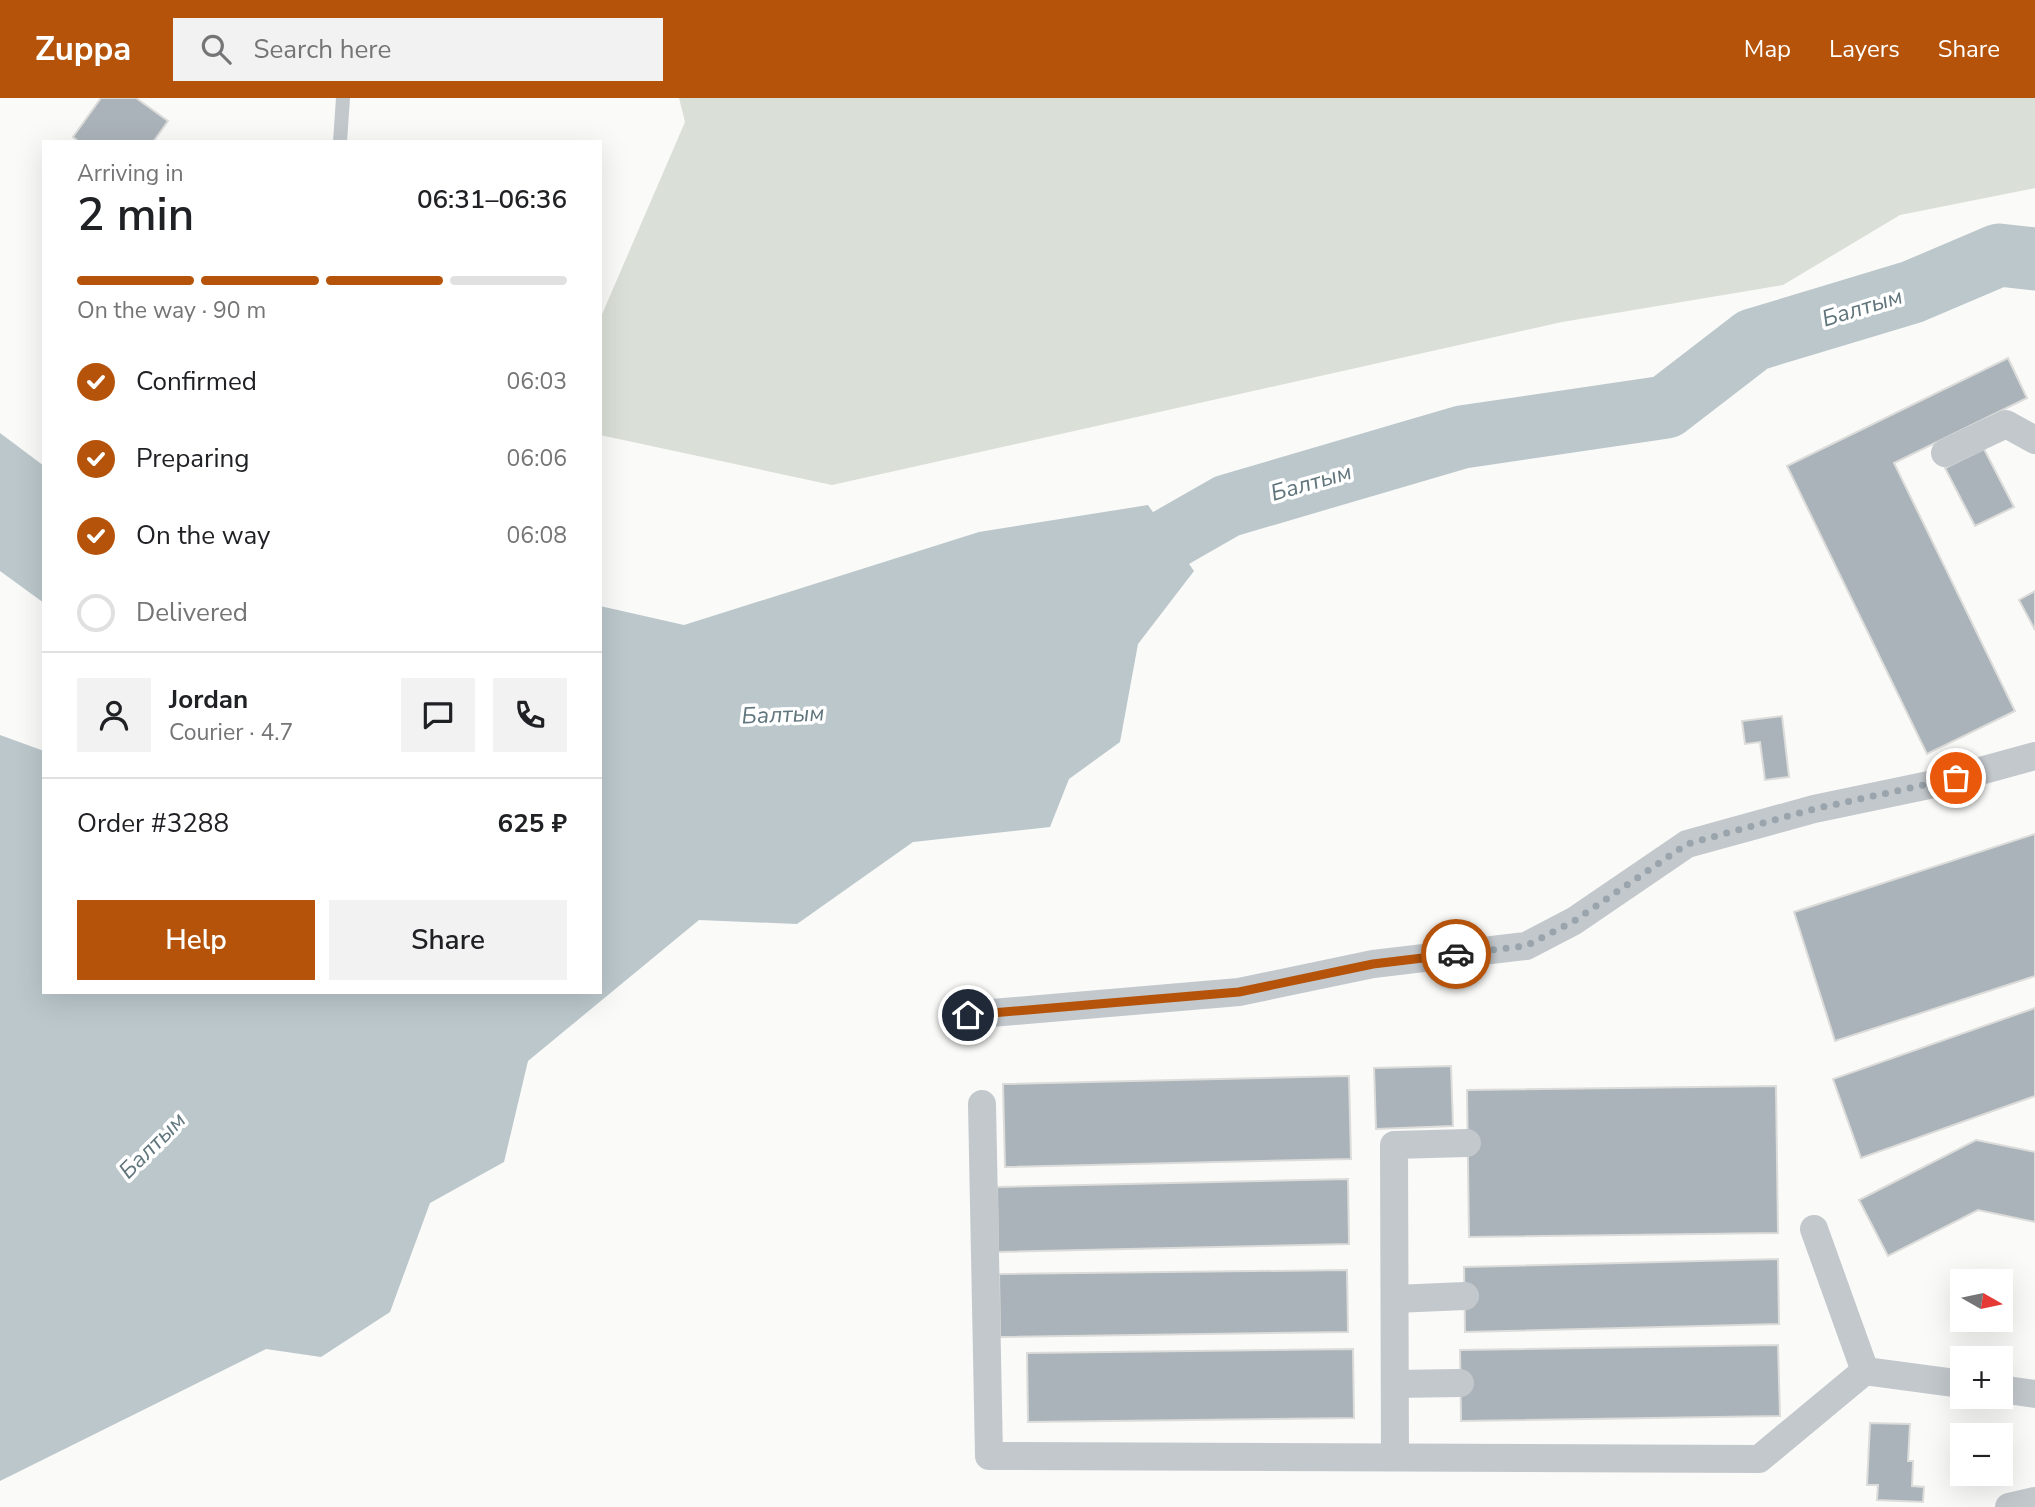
<!DOCTYPE html>
<html lang="en">
<head>
<meta charset="utf-8">
<style>
	:root { --surface:#fff; --page:#f2f2f2; --text:#202124; --muted:#757577; --line:#e0e0e0; --accent:#b45309 }
	body { margin:0; font-family:"Nunito Sans",sans-serif; background:var(--page); color:var(--text); height:100vh; display:flex; flex-direction:column; font-size:26px; white-space:nowrap }
	* { box-sizing:border-box; margin:0 }
	p { font-size:23px; color:var(--muted) }
	.icon { flex:none; width:38px; height:38px; fill:none; stroke:currentColor; stroke-width:2; stroke-linecap:round; stroke-linejoin:round }
	.map { position:relative; flex:1; overflow:hidden }
	.panel { position:absolute; left:42px; top:42px; width:560px; height:854px; display:flex; flex-direction:column; background:var(--surface); border-radius:0px; box-shadow:0 7px 28px #0002 }
	.panel>* { flex:none }
	.needle { width:46px; rotate:99deg }
	.tools { position:absolute; left:1950px; top:1171px; display:grid; gap:14px }
	.tools a { display:grid; place-items:center; width:63px; height:63px; border-radius:0px; background:var(--surface); box-shadow:0 7px 28px #0002; font-size:35px }
	.pin { position:absolute; display:grid; place-items:center; width:60px; height:60px; color:#fff; margin:-30px; border:4px solid #fff; border-radius:50%; box-shadow:0 2px 7px #0007 }
	.courier { position:absolute; display:grid; place-items:center; width:70px; height:70px; margin:-35px; border:5px solid #b45309; border-radius:50%; background:#fff; color:#222; box-shadow:0 2px 9px #0007 }
	.overview em { font-style:normal; font-weight:600 }
	.overview div { display:flex; flex-direction:column-reverse }
	.overview { display:flex; align-items:center; justify-content:space-between; height:119px; padding:0 35px }
	h1 { font-size:46px; font-weight:600; line-height:52px }
	.bar { display:grid; grid-template-columns:repeat(4,1fr); gap:10px 7px; align-content:center; height:84px; padding:0 35px }
	.bar i { height:9px; border-radius:5px; background:var(--line) }
	.bar .on { background:var(--accent) }
	.bar p { grid-column:span 4 }
	.line { display:flex; align-items:center; gap:18px; padding:0 35px; border-top:2px solid var(--line) }
	.line div { flex:1 }
	.round { display:grid; place-items:center; flex:none; width:74px; height:74px; border-radius:0px; background:var(--page) }
	ol { padding:0 35px; list-style:none }
	li { display:flex; align-items:center; gap:21px; height:77px }
	li p { margin-inline-start:auto }
	li .icon { padding:7px; border-radius:50%; background:var(--accent); color:#fff; stroke-width:4 }
	li:last-child { color:var(--muted) }
	li i { width:38px; height:38px; border:4px solid var(--line); border-radius:50% }
	.cta { display:flex; gap:14px; margin-top:auto; padding:14px 35px }
	.cta a { flex:1; height:80px; border-radius:0px; background:var(--accent); color:#fff; font-size:28px; font-weight:600; line-height:80px; text-align:center }
	.cta a+a { background:var(--page); color:var(--text) }
	header { display:flex; align-items:center; gap:42px; box-sizing:border-box; height:98px; padding:0 35px; background:var(--accent); color:#fff }
	header strong { font-size:33px }
	nav { display:flex; gap:38px; margin-inline-start:auto; font-size:24px }
	.search { width:490px; height:63px; background:var(--page); display:flex; align-items:center; gap:18px; box-sizing:border-box; padding:0 24px; border-radius:0px; color:var(--muted); font-size:26px }
	.map>svg:first-child { display:block }
	.green { fill:#dadfd7 }
	.water { fill:#bbc7cb }
	.lines { fill:none; stroke-linecap:round; stroke-linejoin:round }
	.river { stroke:#bbc7cb; stroke-width:63 }
	.building { fill:#aab3b9; stroke:#dcdcda; stroke-width:2 }
	.lane { stroke:#c3c8cc; stroke-width:14 }
	.street { stroke:#c3c8cc; stroke-width:28 }
	.done { stroke:#99a4ac; stroke-width:7; stroke-dasharray:0 12.6 }
	.route { stroke:#b45309; stroke-width:9 }
	.labels { text-anchor:middle; stroke-width:7; stroke-linejoin:round; paint-order:stroke }
	.water-label { font-size:23px; font-style:italic; fill:#60757c; stroke:#fff }
</style>
</head>
<body>
<header>
<strong>Zuppa</strong>
<div class="search"><svg class="icon" aria-label="search" viewBox="0 0 24 24"><circle cx="10" cy="10" r="6"/><path d="M15 15l6 6"/></svg>Search here</div>
<nav><a>Map</a><a>Layers</a><a>Share</a></nav>
</header>
<div class="map">
<svg width="2035" height="1409" viewBox="0 0 2035 1409">
	<rect width="100%" height="100%" fill="#fafaf8"/>
	<!-- green -->
	<path class="green" d="M 679,0 L 2035,0 L 2035,90 L 1900,117 L 1783,187 L 1562,224 L 832,387 L 600,337 L 600,221 L 685,24 Z"/>
	<!-- water -->
	<g class="water">
		<path d="M 0,335 L 44,368 L 44,505 L 0,473 Z"/>
		<path d="M 1148,407 L 1194,473 L 1138,546 L 1120,644 L 1069,681 L 1050,729 L 913,744 L 797,826 L 699,822 L 528,963 L 504,1064 L 430,1105 L 390,1214 L 321,1259 L 266,1251 L 0,1383 L 0,637 L 44,653 L 44,894 L 600,894 L 600,508 L 684,527 L 979,434 Z"/>
	</g>
	<g class="lines">
		<!-- river -->
		<path class="river" d="M 1096,483 L 1227,408 L 1462,339 L 1666,309 L 1753,242 L 1912,194 L 1999,157 L 2035,161"/>
	</g>
	<!-- building -->
	<g class="building">
		<path d="M 101,0 L 136,0 L 168,23 L 153,44 L 79,44 L 73,39 Z"/>
		<path d="M 2008,260 L 2027,300 L 1894,365 L 2015,613 L 1927,656 L 1787,368 Z"/>
		<path d="M 1984,351 L 2014,409 L 1975,428 L 1945,370 Z"/>
		<path d="M 2035,493 L 2035,532 L 2019,502 Z"/>
		<path d="M 1782,618 L 1789,679 L 1765,682 L 1760,644 L 1745,646 L 1742,623 Z"/>
		<path d="M 2035,736 L 2035,878 L 1835,943 L 1794,814 Z"/>
		<path d="M 2035,910 L 2035,998 L 1861,1060 L 1833,981 Z"/>
		<path d="M 1451,968 L 1453,1028 L 1376,1031 L 1374,970 Z"/>
		<path d="M 1349,978 L 1351,1061 L 1005,1069 L 1003,986 Z"/>
		<path d="M 1776,988 L 1778,1135 L 1469,1139 L 1467,992 Z"/>
		<path d="M 1976,1042 L 2035,1054 L 2035,1124 L 1978,1112 L 1888,1158 L 1859,1102 Z"/>
		<path d="M 1348,1081 L 1349,1146 L 998,1154 L 997,1089 Z"/>
		<path d="M 1778,1161 L 1779,1226 L 1465,1234 L 1464,1169 Z"/>
		<path d="M 1347,1172 L 1348,1234 L 1000,1239 L 999,1176 Z"/>
		<path d="M 1778,1247 L 1780,1318 L 1461,1323 L 1460,1252 Z"/>
		<path d="M 1353,1251 L 1354,1320 L 1028,1324 L 1027,1255 Z"/>
		<path d="M 1870,1325 L 1910,1326 L 1908,1363 L 1913,1363 L 1912,1388 L 1924,1389 L 1923,1404 L 1877,1402 L 1878,1387 L 1867,1387 Z"/>
	</g>
	<g class="lines">
		<!-- lane -->
		<path class="lane" d="M 340,44 L 343,0"/>
		<!-- street -->
		<g class="street">
			<path d="M 1945,355 L 2006,326 L 2035,342"/>
			<path d="M 968,917 L 1239,894 L 1373,866 L 1526,848 L 1574,823 L 1687,746 L 1814,711 L 1929,687 L 2035,658"/>
			<path d="M 982,1006 L 989,1358 L 1759,1361 L 1865,1273"/>
			<path d="M 1814,1131 L 1865,1273 L 1962,1286"/>
			<path d="M 1395,1201 L 1465,1198"/>
			<path d="M 1395,1286 L 1460,1285"/>
			<path d="M 2000,1291 L 2035,1296"/>
			<path d="M 1395,1359 L 1394,1047 L 1467,1045"/>
			<path d="M 2009,1409 L 2035,1403"/>
		</g>
	</g>
	<g class="lines">
		<!-- done -->
		<path class="done" d="M 1456,856 L 1526,848 L 1574,823 L 1687,746 L 1814,711 L 1956,680"/>
		<!-- route -->
		<path class="route" d="M 968,917 L 1239,894 L 1373,866 L 1456,856"/>
	</g>
	<g class="labels">
		<!-- water labels -->
		<g class="water-label">
			<text transform="translate(1862 209) rotate(-17)" y="8">Балтым</text>
			<text transform="translate(1311 384) rotate(-16)" y="8">Балтым</text>
			<text transform="translate(783 616) rotate(-2)" y="8">Балтым</text>
			<text transform="translate(152 1047) rotate(-45)" y="8">Балтым</text>
		</g>
	</g>
</svg>
<div class="tools">
<a><svg class="needle" viewBox="-14 -14 28 28"><path d="M0-13l5 13h-10z" fill="#e53935"/><path d="M0 13l5-13h-10z" fill="#757577"/></svg></a>
<a>+</a>
<a>−</a>
</div>
<div class="pin" style="left:1956px;top:680px;background:#ea580c"><svg class="icon" aria-label="bag" viewBox="0 0 24 24"><path d="M5 8h14l-1 12H6zM9 8a3 3 0 0 1 6 0"/></svg></div>
<div class="pin" style="left:968px;top:917px;background:#1f2937"><svg class="icon" aria-label="home" viewBox="0 0 24 24"><path d="M3 11l9-7 9 7M6 9v11h12V9"/></svg></div>
<div class="courier" style="left:1456px;top:856px"><svg class="icon" aria-label="car" viewBox="0 0 24 24"><path d="M5 17H2v-5l4-1 3-4h7l3 4 3 1v5h-3M9 17h6M6 11h13"/><circle cx="7" cy="17" r="2"/><circle cx="17" cy="17" r="2"/></svg></div>
<section class="panel">
<div class="overview"><div><h1>2 min</h1><p>Arriving in</p></div><em>06:31–06:36</em></div>
<div class="bar"><i class="on"></i><i class="on"></i><i class="on"></i><i></i><p>On the way · 90 m</p></div>
<ol>
<li><svg class="icon" aria-label="check" viewBox="0 0 24 24"><path d="M5 12l5 5 9-10"/></svg>Confirmed<p>06:03</p></li>
<li><svg class="icon" aria-label="check" viewBox="0 0 24 24"><path d="M5 12l5 5 9-10"/></svg>Preparing<p>06:06</p></li>
<li><svg class="icon" aria-label="check" viewBox="0 0 24 24"><path d="M5 12l5 5 9-10"/></svg>On the way<p>06:08</p></li>
<li><i></i>Delivered</li>
</ol>
<div class="line" style="height:126px"><a class="round"><svg class="icon" aria-label="person" viewBox="0 0 24 24"><circle cx="12" cy="8" r="4"/><path d="M4 21q1-7 8-7t8 7"/></svg></a><div><b>Jordan</b><p>Courier · 4.7</p></div><a class="round"><svg class="icon" aria-label="chat" viewBox="0 0 24 24"><path d="M4 5h16v11H9l-5 4z"/></svg></a><a class="round"><svg class="icon" aria-label="phone" viewBox="0 0 24 24"><path d="M5 4h4l2 5-3 2q2 4 5 5l2-3 5 2v4C11 20 4 13 5 4z"/></svg></a></div>
<div class="line" style="height:91px"><div>Order #3288</div><b>625 ₽</b></div>
<div class="cta"><a>Help</a><a>Share</a></div>
</section>
</div>
</body>
</html>
